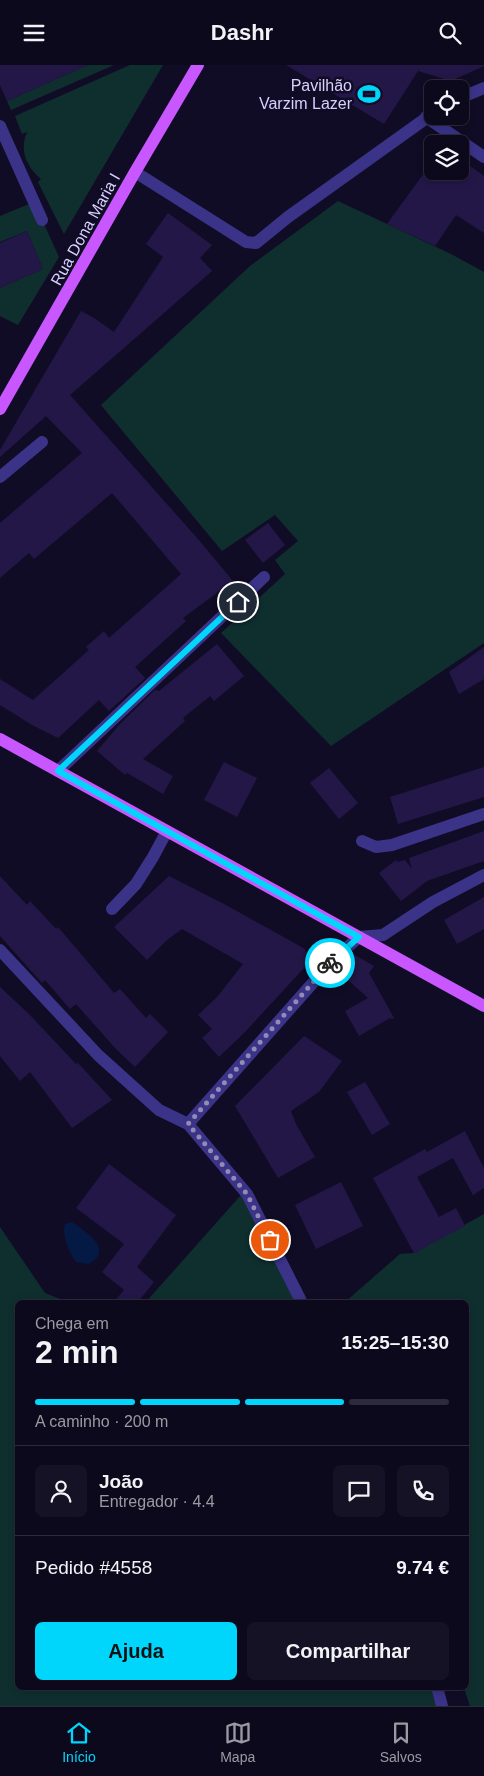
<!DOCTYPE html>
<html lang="pt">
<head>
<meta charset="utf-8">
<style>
	:root { --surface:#0d091c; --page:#161225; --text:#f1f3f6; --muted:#9a9aa3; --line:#2d2a3b; --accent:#00d6fb }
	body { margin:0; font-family:Arial,sans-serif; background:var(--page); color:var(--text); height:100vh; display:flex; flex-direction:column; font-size:19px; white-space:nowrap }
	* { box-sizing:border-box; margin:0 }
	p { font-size:16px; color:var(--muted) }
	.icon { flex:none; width:28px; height:28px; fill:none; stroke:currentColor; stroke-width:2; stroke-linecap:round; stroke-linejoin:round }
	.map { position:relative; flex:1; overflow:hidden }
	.drawer { position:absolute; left:15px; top:1235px; width:454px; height:390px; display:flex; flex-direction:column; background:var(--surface); border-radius:8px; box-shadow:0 2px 8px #0003,0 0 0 1px var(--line) }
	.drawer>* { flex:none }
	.tools { position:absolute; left:424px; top:15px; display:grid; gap:10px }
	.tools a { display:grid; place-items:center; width:45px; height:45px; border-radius:8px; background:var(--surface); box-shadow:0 2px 8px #0003,0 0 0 1px var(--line); font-size:25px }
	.pin { position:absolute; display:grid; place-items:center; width:42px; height:42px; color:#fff; margin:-21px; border:2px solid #fff; border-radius:50%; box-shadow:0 1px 5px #0007 }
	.courier { position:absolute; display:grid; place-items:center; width:50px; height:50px; margin:-25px; border:4px solid #00d6fb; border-radius:50%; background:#fff; color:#222; box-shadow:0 1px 6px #0007 }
	.overview em { font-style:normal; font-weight:800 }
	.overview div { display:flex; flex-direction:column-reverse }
	.overview { display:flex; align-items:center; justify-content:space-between; height:85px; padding:0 20px }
	h1 { font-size:32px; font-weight:800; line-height:38px }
	.bar { display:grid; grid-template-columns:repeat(4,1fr); gap:8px 5px; align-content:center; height:60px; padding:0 20px }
	.bar i { height:6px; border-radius:4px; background:var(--line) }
	.bar .active { background:var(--accent) }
	.bar p { grid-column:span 4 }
	.line { display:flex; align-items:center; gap:12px; padding:0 20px; border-top:1px solid var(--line) }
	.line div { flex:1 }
	.round { display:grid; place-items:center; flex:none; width:52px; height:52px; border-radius:8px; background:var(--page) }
	.cta { display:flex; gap:10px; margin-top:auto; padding:10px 20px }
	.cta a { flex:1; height:58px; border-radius:8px; background:var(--accent); color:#111; font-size:20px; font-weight:800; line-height:58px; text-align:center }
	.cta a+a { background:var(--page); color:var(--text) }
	header { display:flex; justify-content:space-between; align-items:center; height:65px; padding:0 20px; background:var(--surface); font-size:22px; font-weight:800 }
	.tab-bar { display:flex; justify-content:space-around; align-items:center; height:70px; border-top:1px solid var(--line); background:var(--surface); font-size:14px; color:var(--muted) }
	.tab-bar a { display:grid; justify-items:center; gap:2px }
	.tab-bar .active { color:var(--accent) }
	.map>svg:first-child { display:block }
	.green { fill:#0f2f2f }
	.water { fill:#051945 }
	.building { fill:#231747 }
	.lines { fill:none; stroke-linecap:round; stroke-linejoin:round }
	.minor { stroke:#3a3388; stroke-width:12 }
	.major { stroke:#c857ff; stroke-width:12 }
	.done { stroke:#928bb3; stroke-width:5; stroke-dasharray:0 9 }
	.route { stroke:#00d6fb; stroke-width:6 }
	.labels { text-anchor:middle; stroke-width:5; stroke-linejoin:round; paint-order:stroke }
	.poi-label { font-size:16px; fill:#d7d0ff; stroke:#110c25; text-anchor:end }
	.street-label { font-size:16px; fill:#d7d0ff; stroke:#110c25 }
</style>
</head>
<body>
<header><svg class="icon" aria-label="menu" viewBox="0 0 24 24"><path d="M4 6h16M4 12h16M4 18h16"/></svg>Dashr<svg class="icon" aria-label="search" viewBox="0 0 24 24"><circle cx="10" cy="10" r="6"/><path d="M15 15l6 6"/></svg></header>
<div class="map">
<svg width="484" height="1641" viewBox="0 0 484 1641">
	<rect width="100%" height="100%" fill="#110c25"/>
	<!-- green -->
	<g class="green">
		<path d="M 88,0 L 114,0 L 11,45 L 7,36 Z"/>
		<path d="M 130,0 L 163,0 L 64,169 L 38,117 L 41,114 C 27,102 19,86 27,67 L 22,69 L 15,51 Z"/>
		<path d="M 338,136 L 451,189 L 484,207 L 484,578 L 331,681 L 221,568 L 285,509 L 275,495 L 298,476 L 275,450 L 222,486 L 101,340 L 250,201 Z"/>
		<path d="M 34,137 L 59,192 L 18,260 L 0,251 L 0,223 L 43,204 L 27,166 L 0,177 L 0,151 Z"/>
		<path d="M 241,1130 L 297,1238 L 145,1238 Z"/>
		<path d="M 484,1149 L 484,1641 L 470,1641 L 464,1623 L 466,1622 L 466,1238 L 344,1238 L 400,1189 L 414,1188 Z"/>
		<path d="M 0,1162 L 45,1228 L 68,1237 L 18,1238 L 18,1622 L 431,1622 L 436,1641 L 0,1641 Z"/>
	</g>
	<!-- water -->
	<path class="water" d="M 72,1157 C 84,1166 116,1184 89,1199 L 76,1197 C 70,1189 61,1169 65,1159 Z"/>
	<!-- building -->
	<g class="building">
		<path d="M 0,0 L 88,0 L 7,36 L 0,20 Z"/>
		<path d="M 286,0 L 484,0 L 484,1 L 451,16 L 418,6 L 384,59 Z"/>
		<path d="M 460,94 L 484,111 L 484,168 L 456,150 L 435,181 L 387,159 L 432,97 L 432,106 L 460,106 Z"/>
		<path d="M 168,148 L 212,180 L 200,193 L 212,206 L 70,330 L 198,474 L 233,516 L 183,553 L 186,556 L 135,602 L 145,613 L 109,646 L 99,635 L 58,673 L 32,660 L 0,640 L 0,614 L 33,635 L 89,585 L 86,582 L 104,566 L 109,573 L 181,509 L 112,428 L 34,494 L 29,488 L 0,513 L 0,458 L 82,388 L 46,351 L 0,392 L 0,385 L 81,246 L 94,253 L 114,267 L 163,192 L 146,179 Z"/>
		<path d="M 27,166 L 43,204 L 0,223 L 0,178 Z"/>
		<path d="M 268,458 L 285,480 L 263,498 L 245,475 Z"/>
		<path d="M 217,579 L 244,611 L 214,636 L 210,631 L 183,653 L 185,656 L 143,694 L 173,711 L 163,729 L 127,708 L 125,710 L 97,686 L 120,659 L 155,625 L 159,626 Z"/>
		<path d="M 484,582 L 484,614 L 459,629 L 449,607 Z"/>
		<path d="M 224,697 L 257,713 L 237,752 L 204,735 Z"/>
		<path d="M 484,702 L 484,732 L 398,759 L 390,732 Z"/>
		<path d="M 329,703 L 358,738 L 339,754 L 310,718 Z"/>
		<path d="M 484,766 L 484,796 L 427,816 L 401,836 L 379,808 L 396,795 L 398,797 L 405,795 L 412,804 L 409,793 Z"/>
		<path d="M 0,811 L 27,840 L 30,836 L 56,864 L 58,862 L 114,928 L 120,924 L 146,953 L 150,949 L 168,967 L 135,1002 L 116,984 L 76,939 L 70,944 L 45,915 L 42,918 L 0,871 Z"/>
		<path d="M 169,811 L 226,840 L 305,884 L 307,892 L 304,903 L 245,967 L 219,992 L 202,973 L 212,964 L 198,950 L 217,932 L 243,899 L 182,864 L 167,875 L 147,895 L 114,862 Z"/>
		<path d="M 484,832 L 484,864 L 457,879 L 444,855 Z"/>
		<path d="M 353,889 L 374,901 L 369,908 L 394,953 L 392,954 L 390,953 L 359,971 L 345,946 L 368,933 L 337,905 L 346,898 Z"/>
		<path d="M 0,922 L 29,949 L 76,999 L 78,998 L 112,1035 L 72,1063 L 30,1007 L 20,1016 L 0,991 Z"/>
		<path d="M 304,971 L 342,996 L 319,1027 L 291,1046 L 296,1059 L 315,1092 L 278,1113 L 235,1041 Z"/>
		<path d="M 365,1017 L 390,1059 L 372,1070 L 347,1027 Z"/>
		<path d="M 465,1066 L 484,1103 L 484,1123 L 473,1130 L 453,1093 L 417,1112 L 439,1152 L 456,1143 L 465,1161 L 414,1188 L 373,1113 L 425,1084 L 427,1087 Z"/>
		<path d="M 109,1099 L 176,1150 L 137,1202 L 154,1217 L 137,1238 L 113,1238 L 124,1225 L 102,1207 L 124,1179 L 76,1143 Z"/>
		<path d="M 341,1117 L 363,1161 L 316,1184 L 295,1140 Z"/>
	</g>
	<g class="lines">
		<!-- minor -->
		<g class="minor">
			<path d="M 460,33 L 484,23"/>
			<path d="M 426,52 L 484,92"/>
			<path d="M 0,61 L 42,155"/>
			<path d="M 135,107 L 246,177 L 256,178 L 288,152 L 432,49"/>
			<path d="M 0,412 L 42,377"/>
			<path d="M 58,706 L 264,512"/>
			<path d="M 362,776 L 376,782 L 392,780 L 484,749"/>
			<path d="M 112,844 L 136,819 L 153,792 L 167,766"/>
			<path d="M 0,885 L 98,990 L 159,1045 L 188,1059 L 334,894 L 359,872 L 383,870 L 433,837 L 484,810"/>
			<path d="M 188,1059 L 247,1129 L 302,1238"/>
			<path d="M 437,1622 L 442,1641"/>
		</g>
		<!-- major -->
		<g class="major">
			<path d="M 0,344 L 135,107 L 198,0"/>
			<path d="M 0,674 L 484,941"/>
		</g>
	</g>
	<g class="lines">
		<!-- done -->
		<path class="done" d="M 270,1175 L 247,1129 L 188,1059 L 330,898"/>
		<!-- route -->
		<path class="route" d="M 238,537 L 58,706 L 359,872 L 330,898"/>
	</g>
	<!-- icons -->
	<defs>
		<symbol id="stadium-bare" viewBox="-9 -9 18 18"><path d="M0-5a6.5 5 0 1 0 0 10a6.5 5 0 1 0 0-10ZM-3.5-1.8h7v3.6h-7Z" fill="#00d6fb" stroke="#110c25" stroke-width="2.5" paint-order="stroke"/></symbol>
	</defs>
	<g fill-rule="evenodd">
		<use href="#stadium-bare" x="353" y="13" width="32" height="32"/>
	</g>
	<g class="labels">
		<!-- poi labels -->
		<g class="poi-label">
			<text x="352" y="26">Pavilhão<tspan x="352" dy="18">Varzim Lazer</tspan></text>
		</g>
		<!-- street labels -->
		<g class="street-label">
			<text transform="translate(85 164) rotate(-61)" y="6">Rua Dona Maria I</text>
		</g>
	</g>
</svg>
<div class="tools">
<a><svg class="icon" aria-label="locate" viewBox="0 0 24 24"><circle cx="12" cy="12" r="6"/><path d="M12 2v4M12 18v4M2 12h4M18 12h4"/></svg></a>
<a><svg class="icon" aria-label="layers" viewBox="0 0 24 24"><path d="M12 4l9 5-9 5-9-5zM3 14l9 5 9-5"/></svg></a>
</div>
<div class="pin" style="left:270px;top:1175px;background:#ea580c"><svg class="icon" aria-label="bag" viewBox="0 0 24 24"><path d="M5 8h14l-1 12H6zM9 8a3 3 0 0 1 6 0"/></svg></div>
<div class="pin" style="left:238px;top:537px;background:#1f2937"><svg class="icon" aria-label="home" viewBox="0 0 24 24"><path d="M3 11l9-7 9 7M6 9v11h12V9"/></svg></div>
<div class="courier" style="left:330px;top:898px"><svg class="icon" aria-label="bike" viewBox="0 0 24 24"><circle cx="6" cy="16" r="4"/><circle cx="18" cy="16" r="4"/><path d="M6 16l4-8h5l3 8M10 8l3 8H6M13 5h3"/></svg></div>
<section class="drawer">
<div class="overview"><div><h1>2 min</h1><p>Chega em</p></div><em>15:25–15:30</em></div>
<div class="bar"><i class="active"></i><i class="active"></i><i class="active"></i><i></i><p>A caminho · 200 m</p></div>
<div class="line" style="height:90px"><a class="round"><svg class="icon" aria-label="person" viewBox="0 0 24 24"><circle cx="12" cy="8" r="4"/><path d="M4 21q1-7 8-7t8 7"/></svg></a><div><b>João</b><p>Entregador · 4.4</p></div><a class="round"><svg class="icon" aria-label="chat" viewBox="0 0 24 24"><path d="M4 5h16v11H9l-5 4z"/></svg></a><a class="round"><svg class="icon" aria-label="phone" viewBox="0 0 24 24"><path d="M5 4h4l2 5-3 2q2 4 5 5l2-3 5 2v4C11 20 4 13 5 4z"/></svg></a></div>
<div class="line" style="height:65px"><div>Pedido #4558</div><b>9.74 €</b></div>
<div class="cta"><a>Ajuda</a><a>Compartilhar</a></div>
</section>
</div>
<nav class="tab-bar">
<a class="active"><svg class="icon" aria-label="home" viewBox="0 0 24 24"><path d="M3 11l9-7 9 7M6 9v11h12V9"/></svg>Início</a>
<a><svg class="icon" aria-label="map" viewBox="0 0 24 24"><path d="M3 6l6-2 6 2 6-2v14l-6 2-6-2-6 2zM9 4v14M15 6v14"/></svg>Mapa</a>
<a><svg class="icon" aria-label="saved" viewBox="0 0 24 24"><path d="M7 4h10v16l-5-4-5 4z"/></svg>Salvos</a>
</nav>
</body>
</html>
